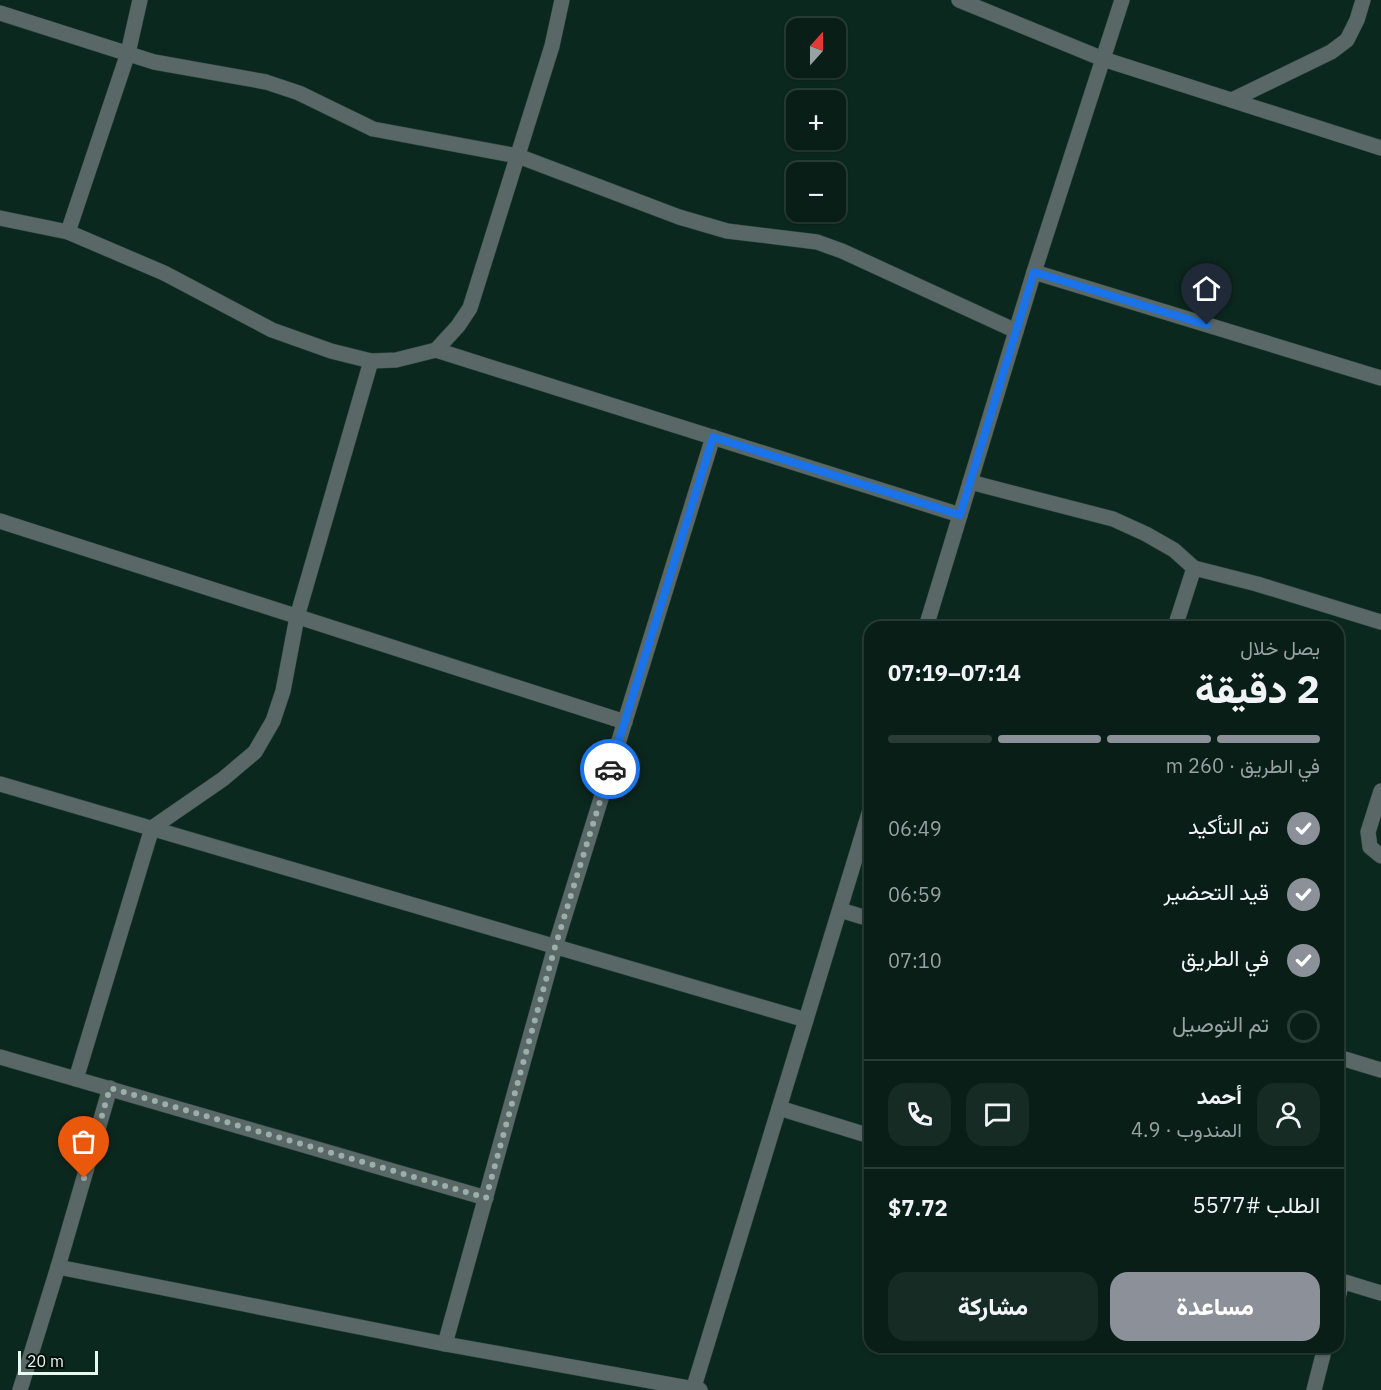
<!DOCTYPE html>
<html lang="ar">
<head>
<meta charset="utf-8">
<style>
	:root { --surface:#081e16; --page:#162b23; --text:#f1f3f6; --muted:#98a2a1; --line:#293c35; --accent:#8c9099 }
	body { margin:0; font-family:"IBM Plex Sans",Vazirmatn,sans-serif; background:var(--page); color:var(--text); direction:rtl; height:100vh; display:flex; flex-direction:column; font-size:22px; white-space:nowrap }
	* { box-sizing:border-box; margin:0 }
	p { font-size:20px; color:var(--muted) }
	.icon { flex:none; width:33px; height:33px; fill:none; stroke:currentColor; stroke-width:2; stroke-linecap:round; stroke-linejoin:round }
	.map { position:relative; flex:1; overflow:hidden; direction:ltr }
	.details { position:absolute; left:864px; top:621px; width:480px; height:732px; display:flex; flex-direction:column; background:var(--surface); border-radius:18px; box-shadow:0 2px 4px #0004,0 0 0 2px var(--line); direction:rtl }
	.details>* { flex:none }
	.needle { width:39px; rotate:21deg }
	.tools { position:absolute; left:786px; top:18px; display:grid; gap:12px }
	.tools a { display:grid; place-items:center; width:60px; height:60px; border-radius:12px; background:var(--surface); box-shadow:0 2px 4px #0004,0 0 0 2px var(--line); font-size:30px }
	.scale { position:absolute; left:18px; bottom:15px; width:80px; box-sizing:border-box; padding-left:6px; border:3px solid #e7f8f1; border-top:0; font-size:16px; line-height:21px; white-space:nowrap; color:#e7f8f1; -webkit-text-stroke:4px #040e0a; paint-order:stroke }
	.pin { position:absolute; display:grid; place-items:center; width:51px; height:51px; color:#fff; margin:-62px -26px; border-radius:50% 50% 50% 0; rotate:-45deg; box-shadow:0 0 6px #0007 }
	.pin .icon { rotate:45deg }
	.courier { position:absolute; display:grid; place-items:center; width:60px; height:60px; margin:-30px; border:4px solid #1a73e8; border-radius:50%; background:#fff; color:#222; box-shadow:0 2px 8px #0007 }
	.summary em { font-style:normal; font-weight:800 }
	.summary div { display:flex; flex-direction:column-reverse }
	.summary { display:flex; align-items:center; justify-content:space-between; height:102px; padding:0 24px }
	h1 { font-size:39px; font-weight:800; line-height:45px }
	.bar { display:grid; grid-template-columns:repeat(4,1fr); gap:9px 6px; align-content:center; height:72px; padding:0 24px }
	.bar i { height:8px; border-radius:4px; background:var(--line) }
	.bar .current { background:var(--accent) }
	.bar p { grid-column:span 4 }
	.line { display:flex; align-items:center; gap:15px; padding:0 24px; border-top:2px solid var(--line) }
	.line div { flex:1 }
	.round { display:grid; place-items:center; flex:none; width:63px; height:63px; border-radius:18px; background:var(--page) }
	ol { padding:0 24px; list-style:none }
	li { display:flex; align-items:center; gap:18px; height:66px }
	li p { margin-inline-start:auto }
	li .icon { padding:6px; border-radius:50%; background:var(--accent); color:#fff; stroke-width:4 }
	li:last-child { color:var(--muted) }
	li i { width:33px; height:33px; border:3px solid var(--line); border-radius:50% }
	.action { display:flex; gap:12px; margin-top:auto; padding:12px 24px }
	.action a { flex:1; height:69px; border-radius:18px; background:var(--accent); color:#fff; font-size:24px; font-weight:800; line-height:69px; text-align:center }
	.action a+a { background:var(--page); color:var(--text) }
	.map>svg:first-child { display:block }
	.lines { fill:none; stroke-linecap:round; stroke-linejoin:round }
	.minor-casing { stroke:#2a453c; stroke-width:16 }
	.minor { stroke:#596766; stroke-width:15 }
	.done { stroke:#9aafa7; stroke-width:6; stroke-dasharray:0 10.8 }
	.route { stroke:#1a73e8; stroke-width:8 }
</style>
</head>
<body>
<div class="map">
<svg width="1381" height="1390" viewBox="0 0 1381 1390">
	<rect width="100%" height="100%" fill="#0b281e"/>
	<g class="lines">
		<defs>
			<g id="minor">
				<path d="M 959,0 L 1103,59 L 1381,148"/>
				<path d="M 0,13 L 154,62 L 266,82 L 299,93 L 373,129 L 518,156 L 679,217 L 727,231 L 817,242 L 842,251 L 1016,331"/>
				<path d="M 1232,100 L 1331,52 L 1347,40 L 1357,20 L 1363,0"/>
				<path d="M 0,218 L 68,232 L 164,273 L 272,330 L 331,351 L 371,361 L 396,360 L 436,350 L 960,515"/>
				<path d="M 68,232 L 128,53 L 140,0"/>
				<path d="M 1034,272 L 1381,378"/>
				<path d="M 436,350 L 458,326 L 470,308 L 552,46 L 562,0"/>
				<path d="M 970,482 L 1113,519 L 1146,534 L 1174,550 L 1194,568 L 1175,627"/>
				<path d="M 0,521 L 625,722"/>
				<path d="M 1194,568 L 1257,584 L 1381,622"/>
				<path d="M 926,627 L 1034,272 L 1122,0"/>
				<path d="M 0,784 L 806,1020"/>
				<path d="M 1381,791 L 1368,832 L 1370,847 L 1381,856"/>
				<path d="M 840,910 L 870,919"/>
				<path d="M 0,1057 L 486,1198"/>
				<path d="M 1338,1057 L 1381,1070"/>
				<path d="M 76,1079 L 152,828 L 223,779 L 255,752 L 273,721 L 283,691 L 297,617 L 371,361"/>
				<path d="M 779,1108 L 870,1136"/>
				<path d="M 58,1267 L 110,1088"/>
				<path d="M 1338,1280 L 1381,1293"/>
				<path d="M 1338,1298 L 1342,1281"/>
				<path d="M 445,1344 L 555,947 L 713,437"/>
				<path d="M 20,1390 L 58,1267 L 445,1344 L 700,1390"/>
				<path d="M 693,1390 L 870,810"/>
				<path d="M 1314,1390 L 1325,1347"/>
			</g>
		</defs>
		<!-- minor casing -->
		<use href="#minor" class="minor-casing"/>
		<!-- minor -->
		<use href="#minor" class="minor"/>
	</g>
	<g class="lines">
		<!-- done -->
		<path class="done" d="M 84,1178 L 110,1088 L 486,1198 L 555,947 L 610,769"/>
		<!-- route -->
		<path class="route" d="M 610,769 L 713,437 L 960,515 L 1034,272 L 1207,325"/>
	</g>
</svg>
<div class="tools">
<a><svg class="needle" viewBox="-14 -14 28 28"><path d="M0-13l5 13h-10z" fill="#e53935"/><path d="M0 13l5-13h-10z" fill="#98a2a1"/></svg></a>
<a>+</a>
<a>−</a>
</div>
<div class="scale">20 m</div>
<div class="pin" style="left:84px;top:1178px;background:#ea580c"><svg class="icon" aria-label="bag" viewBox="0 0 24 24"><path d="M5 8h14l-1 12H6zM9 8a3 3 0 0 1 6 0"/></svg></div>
<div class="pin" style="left:1207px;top:325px;background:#1f2937"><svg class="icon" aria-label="home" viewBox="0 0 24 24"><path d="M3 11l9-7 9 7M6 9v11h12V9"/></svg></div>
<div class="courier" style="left:610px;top:769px"><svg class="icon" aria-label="car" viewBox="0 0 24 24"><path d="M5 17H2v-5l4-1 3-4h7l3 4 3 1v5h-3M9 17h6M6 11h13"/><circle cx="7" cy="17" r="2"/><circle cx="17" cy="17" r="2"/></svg></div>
<section class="details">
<div class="summary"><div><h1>2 دقيقة</h1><p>يصل خلال</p></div><em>07:14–07:19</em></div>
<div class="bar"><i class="current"></i><i class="current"></i><i class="current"></i><i></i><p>في الطريق · 260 m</p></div>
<ol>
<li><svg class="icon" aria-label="check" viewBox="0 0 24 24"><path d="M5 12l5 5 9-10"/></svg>تم التأكيد<p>06:49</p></li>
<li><svg class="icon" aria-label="check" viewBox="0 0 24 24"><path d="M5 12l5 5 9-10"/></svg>قيد التحضير<p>06:59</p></li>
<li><svg class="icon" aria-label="check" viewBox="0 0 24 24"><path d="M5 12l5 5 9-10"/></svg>في الطريق<p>07:10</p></li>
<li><i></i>تم التوصيل</li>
</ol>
<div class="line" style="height:108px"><a class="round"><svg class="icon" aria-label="person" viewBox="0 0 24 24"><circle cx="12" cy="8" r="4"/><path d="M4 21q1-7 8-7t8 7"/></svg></a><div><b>أحمد</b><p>المندوب · 4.9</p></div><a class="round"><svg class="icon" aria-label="chat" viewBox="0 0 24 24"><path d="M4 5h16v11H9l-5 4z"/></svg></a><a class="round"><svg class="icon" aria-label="phone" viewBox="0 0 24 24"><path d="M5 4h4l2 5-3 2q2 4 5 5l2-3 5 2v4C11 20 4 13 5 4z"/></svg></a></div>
<div class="line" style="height:78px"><div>الطلب #5577</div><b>$7.72</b></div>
<div class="action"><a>مساعدة</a><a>مشاركة</a></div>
</section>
</div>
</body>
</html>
